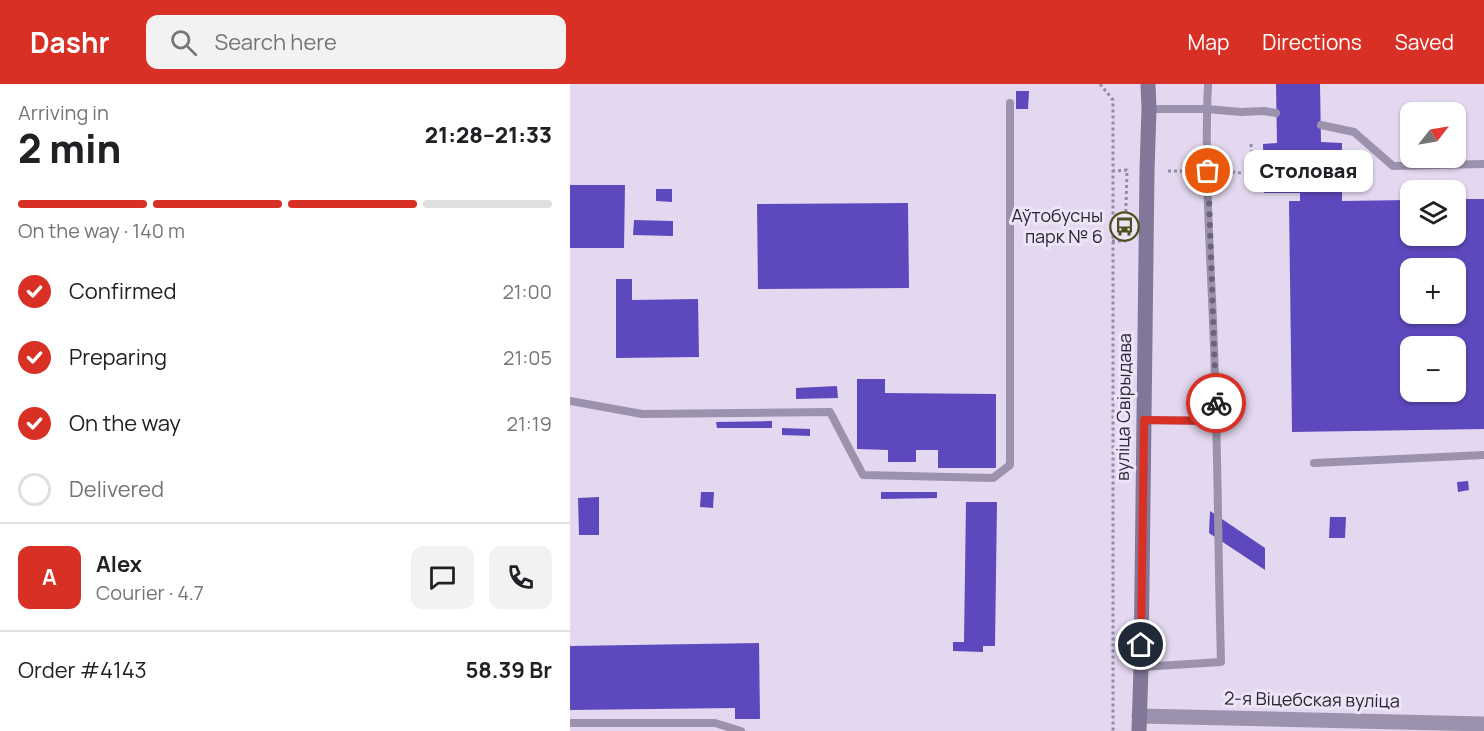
<!DOCTYPE html>
<html lang="en">
<head>
<meta charset="utf-8">
<style>
	:root { --surface:#fff; --page:#f2f2f2; --text:#202124; --muted:#757577; --line:#e0e0e0; --accent:#d93025 }
	body { margin:0; font-family:Manrope,sans-serif; background:var(--page); color:var(--text); height:100vh; display:flex; flex-direction:column; font-size:22px; white-space:nowrap }
	* { box-sizing:border-box; margin:0 }
	p { font-size:20px; color:var(--muted) }
	.icon { flex:none; width:33px; height:33px; fill:none; stroke:currentColor; stroke-width:2; stroke-linecap:round; stroke-linejoin:round }
	.map { position:relative; flex:1; overflow:hidden }
	.sheet { display:flex; flex-direction:column; background:var(--surface); width:570px }
	.sheet>* { flex:none }
	.needle { width:39px; rotate:59deg }
	.tools { position:absolute; left:830px; top:18px; display:grid; gap:12px }
	.tools a { display:grid; place-items:center; width:66px; height:66px; border-radius:12px; background:var(--surface); box-shadow:0 2px 4px #0004; font-size:30px }
	.pin { position:absolute; display:grid; place-items:center; width:51px; height:51px; color:#fff; margin:-26px; border:3px solid #fff; border-radius:50%; box-shadow:0 2px 6px #0007 }
	.courier { position:absolute; display:grid; place-items:center; width:60px; height:60px; margin:-30px; border:4px solid #d93025; border-radius:50%; background:#fff; color:#222; box-shadow:0 2px 8px #0007 }
	.bubble { position:absolute; height:42px; border-radius:12px; background:var(--surface); box-shadow:0 2px 4px #0004; font-size:20px; font-weight:800; line-height:42px; text-align:center }
	.summary em { font-style:normal; font-weight:800 }
	.summary div { display:flex; flex-direction:column-reverse }
	.summary { display:flex; align-items:center; justify-content:space-between; height:102px; padding:0 18px }
	h1 { font-size:39px; font-weight:800; line-height:45px }
	.bar { display:grid; grid-template-columns:repeat(4,1fr); gap:9px 6px; align-content:center; height:72px; padding:0 18px }
	.bar i { height:8px; border-radius:4px; background:var(--line) }
	.bar .on { background:var(--accent) }
	.bar p { grid-column:span 4 }
	.line { display:flex; align-items:center; gap:15px; padding:0 18px; border-top:2px solid var(--line) }
	.line div { flex:1 }
	.round { display:grid; place-items:center; flex:none; width:63px; height:63px; border-radius:12px; background:var(--page) }
	ol { padding:0 18px; list-style:none }
	li { display:flex; align-items:center; gap:18px; height:66px }
	li p { margin-inline-start:auto }
	li .icon { padding:6px; border-radius:50%; background:var(--accent); color:#fff; stroke-width:4 }
	li:last-child { color:var(--muted) }
	li i { width:33px; height:33px; border:3px solid var(--line); border-radius:50% }
	header { display:flex; align-items:center; gap:36px; box-sizing:border-box; height:84px; padding:0 30px; background:var(--accent); color:#fff }
	header strong { font-size:28px }
	nav { display:flex; gap:33px; margin-inline-start:auto; font-size:21px }
	.search { width:420px; height:54px; background:var(--page); display:flex; align-items:center; gap:15px; box-sizing:border-box; padding:0 21px; border-radius:12px; color:var(--muted); font-size:22px }
	main { display:flex; flex:1; min-height:0 }
	.map>svg:first-child { display:block }
	.building { fill:#5e48bd; fill-rule:evenodd }
	.lines { fill:none; stroke-linecap:round; stroke-linejoin:round }
	.path { stroke:#958aa9; stroke-width:3; stroke-dasharray:3 3; stroke-linecap:butt }
	.lane { stroke:#9c92ae; stroke-width:8 }
	.street { stroke:#9c92ae; stroke-width:15 }
	.secondary { stroke:#827799; stroke-width:15 }
	.done { stroke:#6a6474; stroke-width:6; stroke-dasharray:0 10.8 }
	.route { stroke:#d93025; stroke-width:8 }
	.labels { text-anchor:middle; stroke-width:6; stroke-linejoin:round; paint-order:stroke }
	.poi-label { font-size:18px; fill:#292632; stroke:#ede4f7; text-anchor:end }
	.street-label { font-size:18px; fill:#292632; stroke:#ede4f7 }
</style>
</head>
<body>
<header>
<strong>Dashr</strong>
<div class="search"><svg class="icon" aria-label="search" viewBox="0 0 24 24"><circle cx="10" cy="10" r="6"/><path d="M15 15l6 6"/></svg>Search here</div>
<nav><a>Map</a><a>Directions</a><a>Saved</a></nav>
</header>
<main>
<section class="sheet">
<div class="summary"><div><h1>2 min</h1><p>Arriving in</p></div><em>21:28–21:33</em></div>
<div class="bar"><i class="on"></i><i class="on"></i><i class="on"></i><i></i><p>On the way · 140 m</p></div>
<ol>
<li><svg class="icon" aria-label="check" viewBox="0 0 24 24"><path d="M5 12l5 5 9-10"/></svg>Confirmed<p>21:00</p></li>
<li><svg class="icon" aria-label="check" viewBox="0 0 24 24"><path d="M5 12l5 5 9-10"/></svg>Preparing<p>21:05</p></li>
<li><svg class="icon" aria-label="check" viewBox="0 0 24 24"><path d="M5 12l5 5 9-10"/></svg>On the way<p>21:19</p></li>
<li><i></i>Delivered</li>
</ol>
<div class="line" style="height:108px"><b class="round" style="background:var(--accent);color:#fff">A</b><div><b>Alex</b><p>Courier · 4.7</p></div><a class="round"><svg class="icon" aria-label="chat" viewBox="0 0 24 24"><path d="M4 5h16v11H9l-5 4z"/></svg></a><a class="round"><svg class="icon" aria-label="phone" viewBox="0 0 24 24"><path d="M5 4h4l2 5-3 2q2 4 5 5l2-3 5 2v4C11 20 4 13 5 4z"/></svg></a></div>
<div class="line" style="height:78px"><div>Order #4143</div><b>58.39 Br</b></div>
</section>
<div class="map">
<svg width="914" height="647" viewBox="0 0 914 647">
	<rect width="100%" height="100%" fill="#e3d8ef"/>
	<!-- building -->
	<g class="building">
		<path d="M 706,0 L 750,0 L 751,58 L 772,59 L 772,117 L 840,116 L 840,152 L 885,152 L 885,115 L 914,115 L 914,345 L 722,348 L 719,117 L 730,117 L 730,109 L 694,109 L 693,60 L 707,59 ZM 840,184 L 885,184 L 885,230 L 840,230 ZM 840,262 L 885,262 L 885,308 L 840,308 Z"/>
		<path d="M 446,7 L 459,7 L 458,25 L 446,25 Z"/>
		<path d="M 0,101 L 55,101 L 54,164 L 0,164 Z"/>
		<path d="M 86,105 L 102,105 L 102,118 L 86,117 Z"/>
		<path d="M 338,119 L 339,204 L 188,205 L 187,120 Z"/>
		<path d="M 64,136 L 103,137 L 103,152 L 63,151 Z"/>
		<path d="M 46,195 L 62,195 L 62,216 L 128,215 L 129,273 L 46,274 Z"/>
		<path d="M 287,295 L 315,295 L 315,309 L 426,310 L 426,384 L 368,384 L 368,366 L 346,366 L 346,378 L 318,378 L 318,366 L 287,365 Z"/>
		<path d="M 267,302 L 268,314 L 226,315 L 226,304 Z"/>
		<path d="M 202,337 L 202,344 L 147,344 L 146,338 Z"/>
		<path d="M 212,344 L 240,345 L 240,352 L 212,351 Z"/>
		<path d="M 898,397 L 899,406 L 888,408 L 887,398 Z"/>
		<path d="M 131,408 L 144,408 L 143,424 L 130,423 Z"/>
		<path d="M 311,408 L 367,408 L 367,414 L 311,415 Z"/>
		<path d="M 29,413 L 29,451 L 9,451 L 8,414 Z"/>
		<path d="M 396,418 L 427,418 L 425,562 L 413,562 L 413,568 L 383,567 L 383,558 L 394,558 Z"/>
		<path d="M 640,427 L 695,464 L 695,486 L 639,449 Z"/>
		<path d="M 760,433 L 776,433 L 775,454 L 759,454 Z"/>
		<path d="M 189,559 L 190,635 L 165,635 L 165,624 L 0,626 L 0,562 Z"/>
	</g>
	<g class="lines">
		<!-- path -->
		<g class="path">
			<path d="M 530,0 L 543,16 L 543,647"/>
			<path d="M 598,87 L 626,87"/>
			<path d="M 650,87 L 683,90 L 681,60"/>
			<path d="M 542,157 L 555,157 L 557,86 L 543,87"/>
		</g>
		<!-- lane -->
		<g class="lane">
			<path d="M 579,25 L 637,25 L 671,28 L 694,27 L 706,29"/>
			<path d="M 751,41 L 784,48 L 823,82 L 914,80"/>
			<path d="M 0,317 L 72,330 L 260,328 L 293,391 L 423,394 L 440,381 L 440,19"/>
			<path d="M 574,336 L 647,337"/>
			<path d="M 744,379 L 914,371"/>
			<path d="M 571,583 L 651,578 C 648,474 648,369 644,264 C 641,176 634,88 638,0"/>
			<path d="M 0,639 L 145,639 L 171,647"/>
		</g>
		<!-- street -->
		<path class="street" d="M 569,632 L 914,640"/>
		<!-- secondary -->
		<path class="secondary" d="M 569,647 L 571,583 L 577,87 L 579,25 L 578,0"/>
	</g>
	<g class="lines">
		<!-- done -->
		<path class="done" d="M 638,87 L 646,319"/>
		<!-- route -->
		<path class="route" d="M 571,561 L 574,336 L 647,337 L 646,319"/>
	</g>
	<!-- icons -->
	<defs>
		<symbol id="bus-ring" viewBox="-11 -11 22 22"><circle r="9.5" fill="#ede4f7" stroke="#4f501f" stroke-width="1.5"/><path d="M-5-6H5V4H4V6H2V4H-2V6H-4V4H-5ZM-3.5-4V0h7V-4ZM-3.5 1.2v1.5H-2V1.2ZM2 1.2v1.5H3.5V1.2Z" fill="#4f501f"/></symbol>
	</defs>
	<g fill-rule="evenodd">
		<use href="#bus-ring" x="538" y="126" width="33" height="33"/>
	</g>
	<g class="labels">
		<!-- poi labels -->
		<g class="poi-label">
			<text x="533" y="138">Аўтобусны<tspan x="533" dy="21">парк № 6</tspan></text>
		</g>
		<!-- street labels -->
		<g class="street-label">
			<text transform="translate(554 323) rotate(-89)" y="6">вуліца Свірыдава</text>
			<text transform="translate(742 616) rotate(1)" y="6">2-я Віцебская вуліца</text>
		</g>
	</g>
</svg>
<div class="tools">
<a><svg class="needle" viewBox="-14 -14 28 28"><path d="M0-13l5 13h-10z" fill="#e53935"/><path d="M0 13l5-13h-10z" fill="#757577"/></svg></a>
<a><svg class="icon" aria-label="layers" viewBox="0 0 24 24"><path d="M12 4l9 5-9 5-9-5zM3 14l9 5 9-5"/></svg></a>
<a>+</a>
<a>−</a>
</div>
<div class="pin" style="left:638px;top:87px;background:#ea580c"><svg class="icon" aria-label="bag" viewBox="0 0 24 24"><path d="M5 8h14l-1 12H6zM9 8a3 3 0 0 1 6 0"/></svg></div>
<div class="pin" style="left:571px;top:561px;background:#1f2937"><svg class="icon" aria-label="home" viewBox="0 0 24 24"><path d="M3 11l9-7 9 7M6 9v11h12V9"/></svg></div>
<div class="courier" style="left:646px;top:319px"><svg class="icon" aria-label="bike" viewBox="0 0 24 24"><circle cx="6" cy="16" r="4"/><circle cx="18" cy="16" r="4"/><path d="M6 16l4-8h5l3 8M10 8l3 8H6M13 5h3"/></svg></div>
<div class="bubble" style="left:674px;top:66px;width:129px">Столовая</div>
</div>
</main>
</body>
</html>
